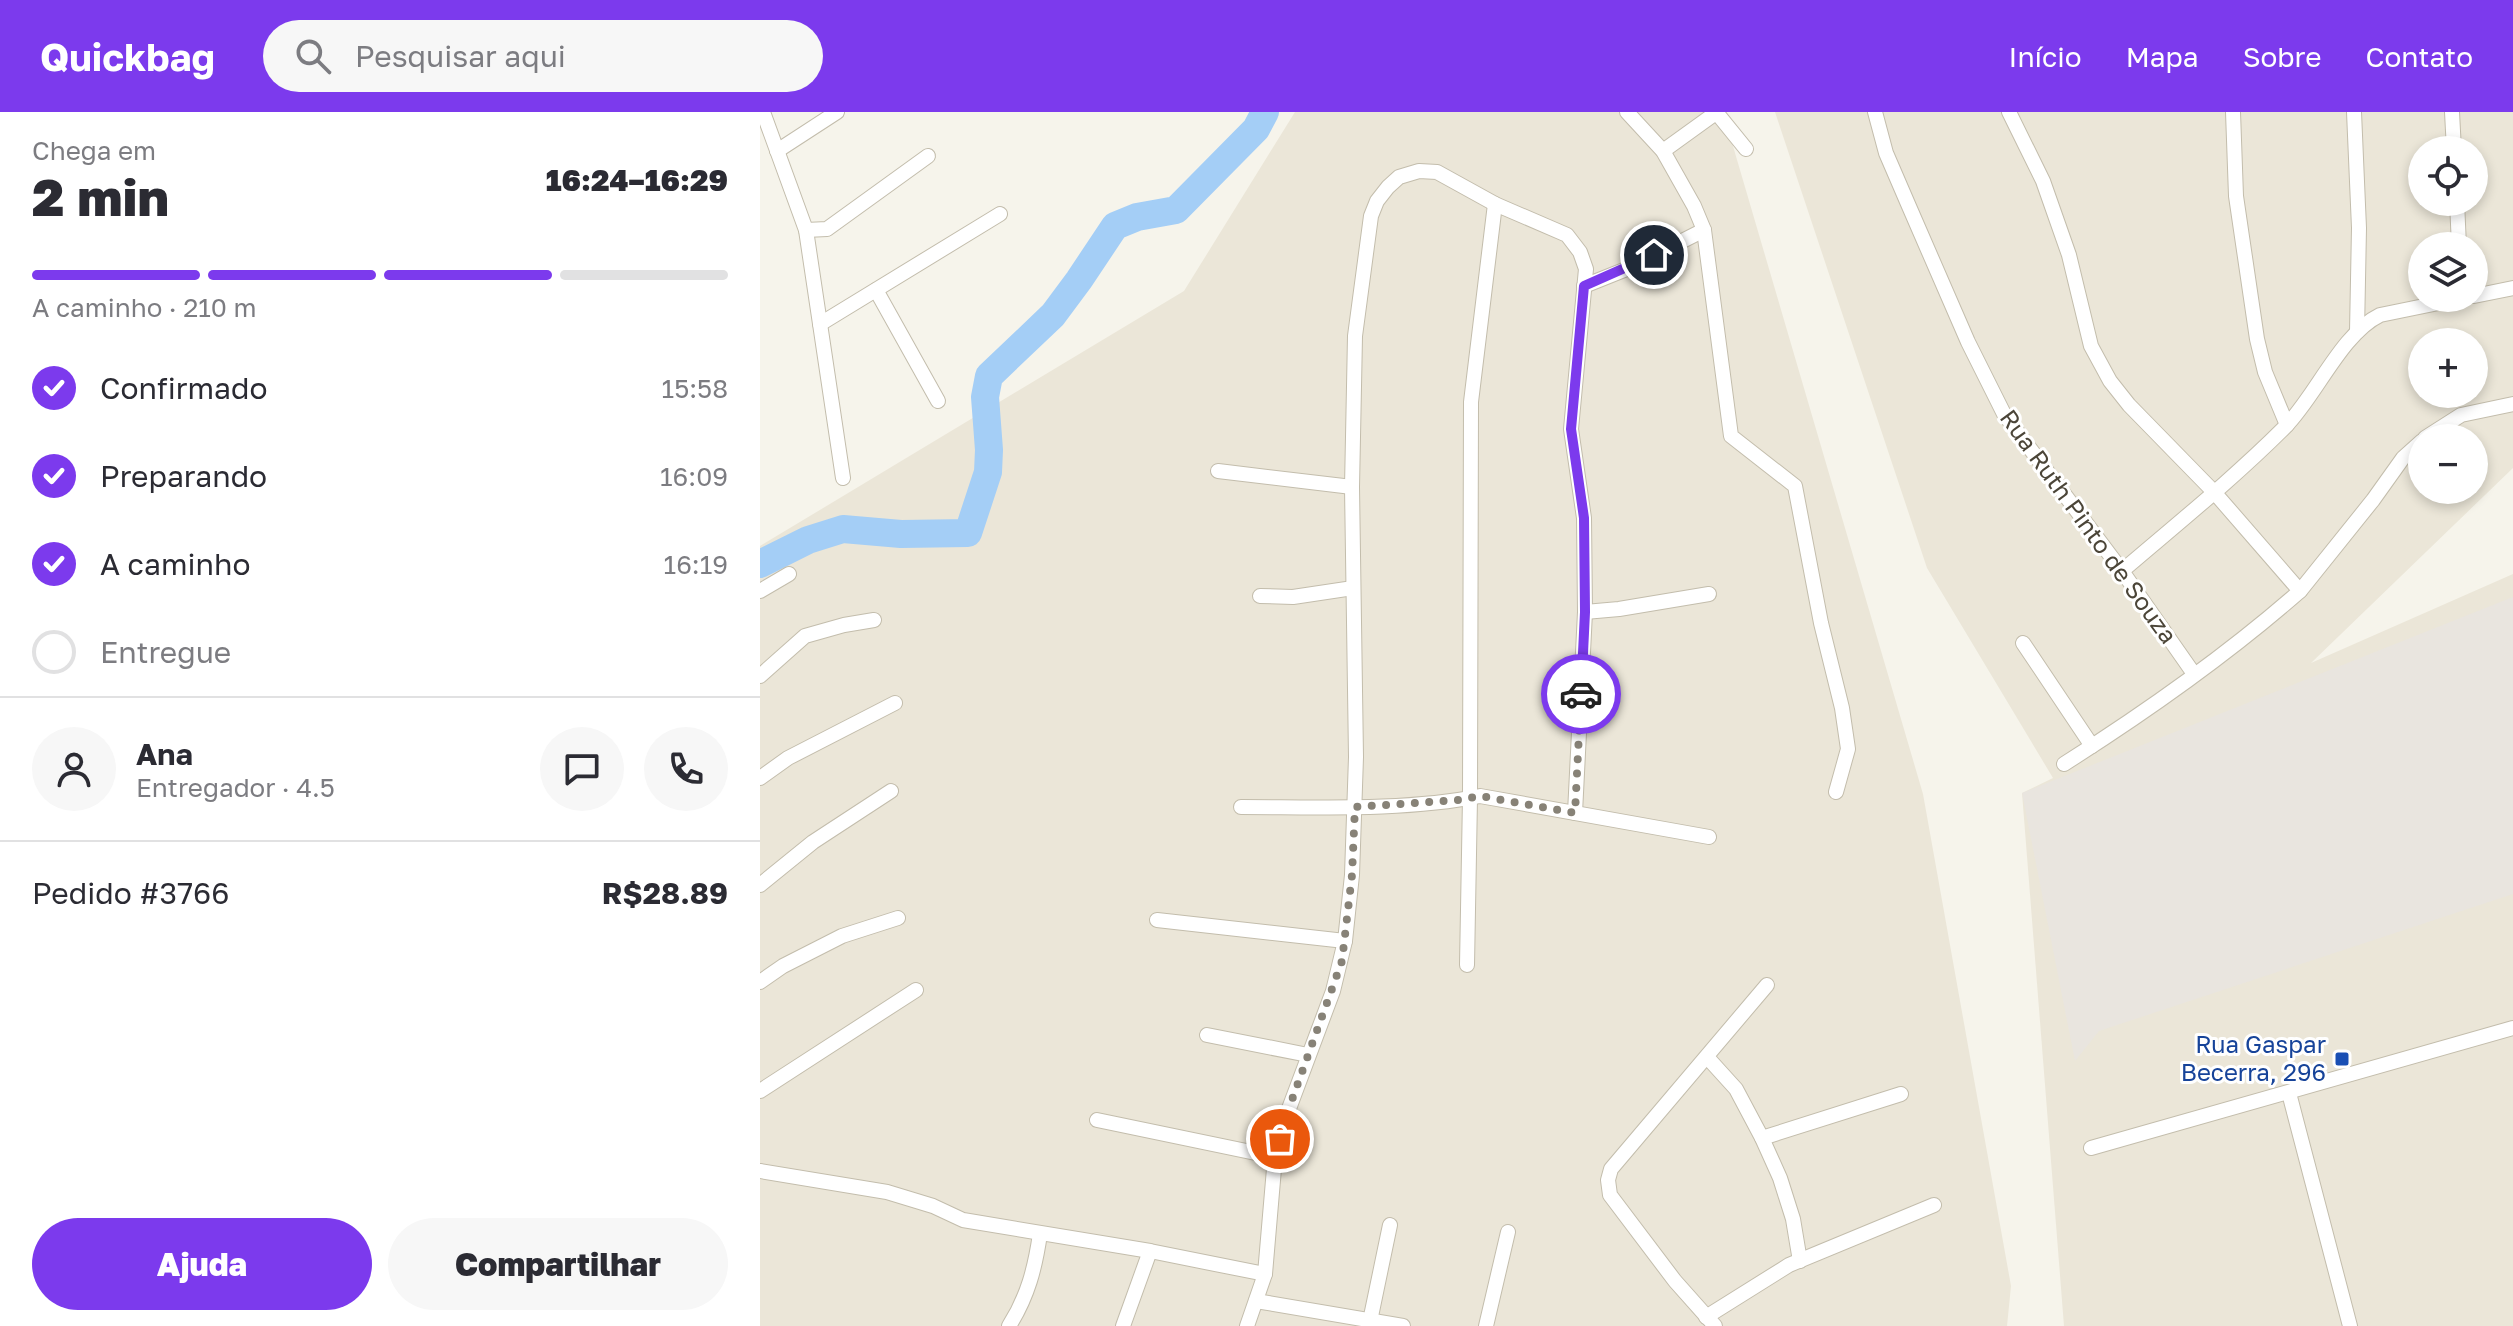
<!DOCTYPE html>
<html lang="pt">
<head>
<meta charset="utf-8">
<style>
	:root { --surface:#fff; --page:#f7f7f7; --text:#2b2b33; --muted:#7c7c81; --line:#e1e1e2; --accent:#7c3aed }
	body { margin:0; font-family:"Golos Text",sans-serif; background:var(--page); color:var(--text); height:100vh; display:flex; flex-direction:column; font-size:30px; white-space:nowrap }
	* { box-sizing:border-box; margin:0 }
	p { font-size:26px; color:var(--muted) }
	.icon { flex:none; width:44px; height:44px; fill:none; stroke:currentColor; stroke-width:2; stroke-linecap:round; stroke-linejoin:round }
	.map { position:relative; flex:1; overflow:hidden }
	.panel { display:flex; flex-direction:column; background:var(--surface); width:760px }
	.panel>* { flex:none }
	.fabs { position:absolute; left:1648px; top:24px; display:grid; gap:16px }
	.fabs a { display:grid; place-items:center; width:80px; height:80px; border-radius:50%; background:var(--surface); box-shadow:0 4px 12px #0003; font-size:40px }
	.pin { position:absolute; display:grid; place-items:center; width:68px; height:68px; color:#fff; margin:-34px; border:4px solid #fff; border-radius:50%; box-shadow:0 2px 8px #0007 }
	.courier { position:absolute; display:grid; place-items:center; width:80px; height:80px; margin:-40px; border:6px solid #7c3aed; border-radius:50%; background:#fff; color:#222; box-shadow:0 2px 10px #0007 }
	.summary em { font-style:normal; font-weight:800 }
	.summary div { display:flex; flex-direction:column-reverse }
	.summary { display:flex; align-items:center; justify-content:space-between; height:136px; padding:0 32px }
	h1 { font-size:52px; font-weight:800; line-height:60px }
	.bar { display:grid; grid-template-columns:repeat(4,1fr); gap:12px 8px; align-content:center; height:96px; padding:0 32px }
	.bar i { height:10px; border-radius:6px; background:var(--line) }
	.bar .on { background:var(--accent) }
	.bar p { grid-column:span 4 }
	.line { display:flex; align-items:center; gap:20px; padding:0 32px; border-top:2px solid var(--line) }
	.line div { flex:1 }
	.round { display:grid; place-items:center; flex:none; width:84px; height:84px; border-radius:42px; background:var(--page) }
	ol { padding:0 32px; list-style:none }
	li { display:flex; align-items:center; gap:24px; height:88px }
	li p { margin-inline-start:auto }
	li .icon { padding:8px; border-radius:50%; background:var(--accent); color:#fff; stroke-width:4 }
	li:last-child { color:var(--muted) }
	li i { width:44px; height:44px; border:4px solid var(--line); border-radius:50% }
	.cta { display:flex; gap:16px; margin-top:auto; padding:16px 32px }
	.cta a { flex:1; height:92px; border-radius:48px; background:var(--accent); color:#fff; font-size:32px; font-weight:800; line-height:92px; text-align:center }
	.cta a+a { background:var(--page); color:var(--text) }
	header { display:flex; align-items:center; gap:48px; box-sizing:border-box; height:112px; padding:0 40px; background:var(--accent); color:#fff }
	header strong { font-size:38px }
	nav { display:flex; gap:44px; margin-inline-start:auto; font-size:28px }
	.search { width:560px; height:72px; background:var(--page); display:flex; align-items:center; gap:20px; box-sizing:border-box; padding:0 28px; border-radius:44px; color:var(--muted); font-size:30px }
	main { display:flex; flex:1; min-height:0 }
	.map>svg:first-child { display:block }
	.residential { fill:#ebe6d8; fill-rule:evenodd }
	.industrial { fill:#e9e5df }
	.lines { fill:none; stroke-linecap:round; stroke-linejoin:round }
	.river { stroke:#a4cef6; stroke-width:28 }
	.street-casing { stroke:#c3bdac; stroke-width:16 }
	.street { stroke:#fff; stroke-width:14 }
	.done { stroke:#878277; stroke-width:8; stroke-dasharray:0 14.4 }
	.route { stroke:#7c3aed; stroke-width:10 }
	.transit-dot { fill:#1a4fb4; stroke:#fff; stroke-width:3 }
	.labels { text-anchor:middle; stroke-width:6; stroke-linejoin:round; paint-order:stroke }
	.street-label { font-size:24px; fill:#4b4538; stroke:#fff }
	.transit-label { font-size:24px; fill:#164399; stroke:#fff; text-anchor:end }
</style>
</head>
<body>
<header>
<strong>Quickbag</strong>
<div class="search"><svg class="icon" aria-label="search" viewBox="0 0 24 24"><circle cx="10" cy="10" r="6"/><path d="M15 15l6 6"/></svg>Pesquisar aqui</div>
<nav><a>Início</a><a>Mapa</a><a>Sobre</a><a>Contato</a></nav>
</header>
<main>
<section class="panel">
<div class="summary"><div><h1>2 min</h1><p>Chega em</p></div><em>16:24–16:29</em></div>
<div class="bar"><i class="on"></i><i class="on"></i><i class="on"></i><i></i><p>A caminho · 210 m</p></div>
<ol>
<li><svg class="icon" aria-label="check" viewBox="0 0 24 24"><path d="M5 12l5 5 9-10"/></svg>Confirmado<p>15:58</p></li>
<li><svg class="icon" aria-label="check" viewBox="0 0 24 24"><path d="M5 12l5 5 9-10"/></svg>Preparando<p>16:09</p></li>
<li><svg class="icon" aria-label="check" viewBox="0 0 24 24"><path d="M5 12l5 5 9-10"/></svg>A caminho<p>16:19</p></li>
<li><i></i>Entregue</li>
</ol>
<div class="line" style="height:144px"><a class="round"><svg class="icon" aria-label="person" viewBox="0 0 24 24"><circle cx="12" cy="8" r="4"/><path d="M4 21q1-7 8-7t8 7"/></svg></a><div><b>Ana</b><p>Entregador · 4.5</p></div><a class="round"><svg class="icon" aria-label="chat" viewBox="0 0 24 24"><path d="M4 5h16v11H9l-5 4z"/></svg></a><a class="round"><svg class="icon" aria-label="phone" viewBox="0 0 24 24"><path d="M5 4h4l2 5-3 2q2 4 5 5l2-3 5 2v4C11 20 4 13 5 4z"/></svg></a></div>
<div class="line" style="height:104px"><div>Pedido #3766</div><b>R$28.89</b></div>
<div class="cta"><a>Ajuda</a><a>Compartilhar</a></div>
</section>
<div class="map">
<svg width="1753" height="1214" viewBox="0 0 1753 1214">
	<rect width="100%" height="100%" fill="#f6f4eb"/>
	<!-- residential -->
	<g class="residential">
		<path d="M 535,0 L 963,0 L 1163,682 L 1251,1174 L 1247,1214 L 0,1214 L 0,434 L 424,179 Z"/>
		<path d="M 1015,0 L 1753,0 L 1753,356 L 1551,551 L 1753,462 L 1753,1214 L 1304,1214 L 1262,681 L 1293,666 L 1167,456 ZM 1662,38 L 1714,38 L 1714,90 L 1662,90 ZM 1662,134 L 1714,134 L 1714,186 L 1662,186 ZM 1662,230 L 1714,230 L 1714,282 L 1662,282 ZM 1662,326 L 1714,326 L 1714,378 L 1662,378 Z"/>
	</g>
	<!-- industrial -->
	<path class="industrial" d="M 1753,485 L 1753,782 L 1339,919 L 1315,949 L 1262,681 Z"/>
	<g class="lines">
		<!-- river -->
		<path class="river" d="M 0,452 L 48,428 L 83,417 L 141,422 L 208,421 L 228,360 L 229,338 L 225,285 L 229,264 L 293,203 L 319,168 L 355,114 L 377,105 L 416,98 L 496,17 L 505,0"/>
		<defs>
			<g id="street">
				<path d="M 3,0 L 46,118 L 83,366"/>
				<path d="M 867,0 L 903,39 L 934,94 L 944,118 L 971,324 L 1035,374 L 1061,511 L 1082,596 L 1088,637 L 1076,680"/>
				<path d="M 956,0 L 986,37"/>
				<path d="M 1115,0 L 1126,41 L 1148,92 L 1208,230 L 1244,302 L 1362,459 L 1434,562"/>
				<path d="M 1249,0 L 1283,69 L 1309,143 L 1331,234 L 1350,269 L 1369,293 L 1454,380 L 1540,479 C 1467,543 1386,600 1304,652"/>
				<path d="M 1473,0 L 1476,84 L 1497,227 L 1505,260 L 1527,313"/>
				<path d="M 1594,0 L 1599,116 L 1597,220"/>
				<path d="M 1692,0 L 1694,38"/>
				<path d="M 17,39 L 77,0"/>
				<path d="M 903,39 L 957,0"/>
				<path d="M 1697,90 L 1699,134"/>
				<path d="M 46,118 L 67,117 L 168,44"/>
				<path d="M 824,174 L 869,156 L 944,118"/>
				<path d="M 116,178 L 178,289"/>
				<path d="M 1714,184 L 1753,176"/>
				<path d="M 60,212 L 240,102"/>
				<path d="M 1665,326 L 1701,303 L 1753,292"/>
				<path d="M 458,359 L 592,375"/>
				<path d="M 1362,459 C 1417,412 1474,366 1525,315 C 1556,284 1581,222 1620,203 L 1703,186"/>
				<path d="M 0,479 L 29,462"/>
				<path d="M 1540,479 L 1613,388 L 1643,346 L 1662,329"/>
				<path d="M 500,484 L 533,485 L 593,476"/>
				<path d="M 825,500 L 859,497 L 949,482"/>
				<path d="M 1263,531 L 1332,634"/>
				<path d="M 0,564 L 45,524 L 84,513 L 114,508"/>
				<path d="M 0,666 L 28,646 L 135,591"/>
				<path d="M 481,695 C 557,695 646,699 720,684 L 949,725"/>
				<path d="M 0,773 L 53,730 L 131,679"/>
				<path d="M 397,808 L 585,829"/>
				<path d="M 707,853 L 710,686 L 711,290 L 735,92"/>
				<path d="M 0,870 L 23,854 L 82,824 L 138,806"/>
				<path d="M 447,923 L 548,943"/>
				<path d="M 947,945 L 976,977 L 1002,1026 L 1020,1066 L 1033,1107 L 1040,1149"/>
				<path d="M 0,979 L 156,878"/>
				<path d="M 1529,981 L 1590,1214"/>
				<path d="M 337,1008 L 515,1045"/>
				<path d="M 1002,1026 L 1141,982"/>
				<path d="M 1331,1036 L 1753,916"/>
				<path d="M 0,1059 L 127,1080 L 173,1094 L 203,1108 L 390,1139 L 505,1162"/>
				<path d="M 496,1189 L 643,1214"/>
				<path d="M 946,1205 L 1029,1153 L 1174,1093"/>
				<path d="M 249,1214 C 268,1184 275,1156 280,1122"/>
				<path d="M 363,1214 L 390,1139"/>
				<path d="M 487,1214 L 505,1162 L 515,1045 L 524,1010 L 573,879 L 585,829 L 592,763 L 596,645 L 592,375 L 595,224 L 611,104 L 617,89 L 628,75 L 639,65 L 659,59 L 677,60 L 735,92 L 807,123 L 820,140 L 826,157 L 811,317 L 824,406 L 825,500 L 815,701"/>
				<path d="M 609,1214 L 630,1113"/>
				<path d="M 726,1214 L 748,1120"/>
				<path d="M 955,1214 L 915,1169 L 850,1083 L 848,1068 L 851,1057 L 1007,873"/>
			</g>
		</defs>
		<!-- street casing -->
		<use href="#street" class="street-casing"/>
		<!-- street -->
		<use href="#street" class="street"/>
	</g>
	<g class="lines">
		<!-- done -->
		<path class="done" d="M 520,1027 L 524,1010 L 582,849 L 592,763 L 595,695 L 699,688 L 720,684 L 815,701 L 821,582"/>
		<!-- route -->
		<path class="route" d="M 821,582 L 825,500 L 824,406 L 811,317 L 824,174 L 894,143"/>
	</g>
	<!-- markers -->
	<rect class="transit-dot" x="1574" y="939" width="16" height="16" rx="4"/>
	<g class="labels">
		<!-- street labels -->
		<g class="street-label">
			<text transform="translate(1328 415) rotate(54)" y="8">Rua Ruth Pinto de Souza</text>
		</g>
		<!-- transit labels -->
		<g class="transit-label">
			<text x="1566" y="941">Rua Gaspar<tspan x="1566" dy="28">Becerra, 296</tspan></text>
		</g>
	</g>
</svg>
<div class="fabs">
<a><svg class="icon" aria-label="locate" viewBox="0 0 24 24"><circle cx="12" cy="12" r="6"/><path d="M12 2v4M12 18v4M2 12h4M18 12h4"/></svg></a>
<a><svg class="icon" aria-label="layers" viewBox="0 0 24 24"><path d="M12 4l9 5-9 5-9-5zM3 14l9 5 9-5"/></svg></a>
<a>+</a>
<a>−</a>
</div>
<div class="pin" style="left:520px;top:1027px;background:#ea580c"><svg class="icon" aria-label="bag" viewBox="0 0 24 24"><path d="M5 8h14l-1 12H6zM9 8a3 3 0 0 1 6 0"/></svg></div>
<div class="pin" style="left:894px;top:143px;background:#1f2937"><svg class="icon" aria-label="home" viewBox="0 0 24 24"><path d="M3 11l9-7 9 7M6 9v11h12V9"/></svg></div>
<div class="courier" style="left:821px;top:582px"><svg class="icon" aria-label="car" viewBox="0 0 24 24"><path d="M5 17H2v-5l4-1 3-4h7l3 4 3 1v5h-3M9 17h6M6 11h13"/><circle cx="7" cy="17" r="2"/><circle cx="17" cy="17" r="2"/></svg></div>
</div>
</main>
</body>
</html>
